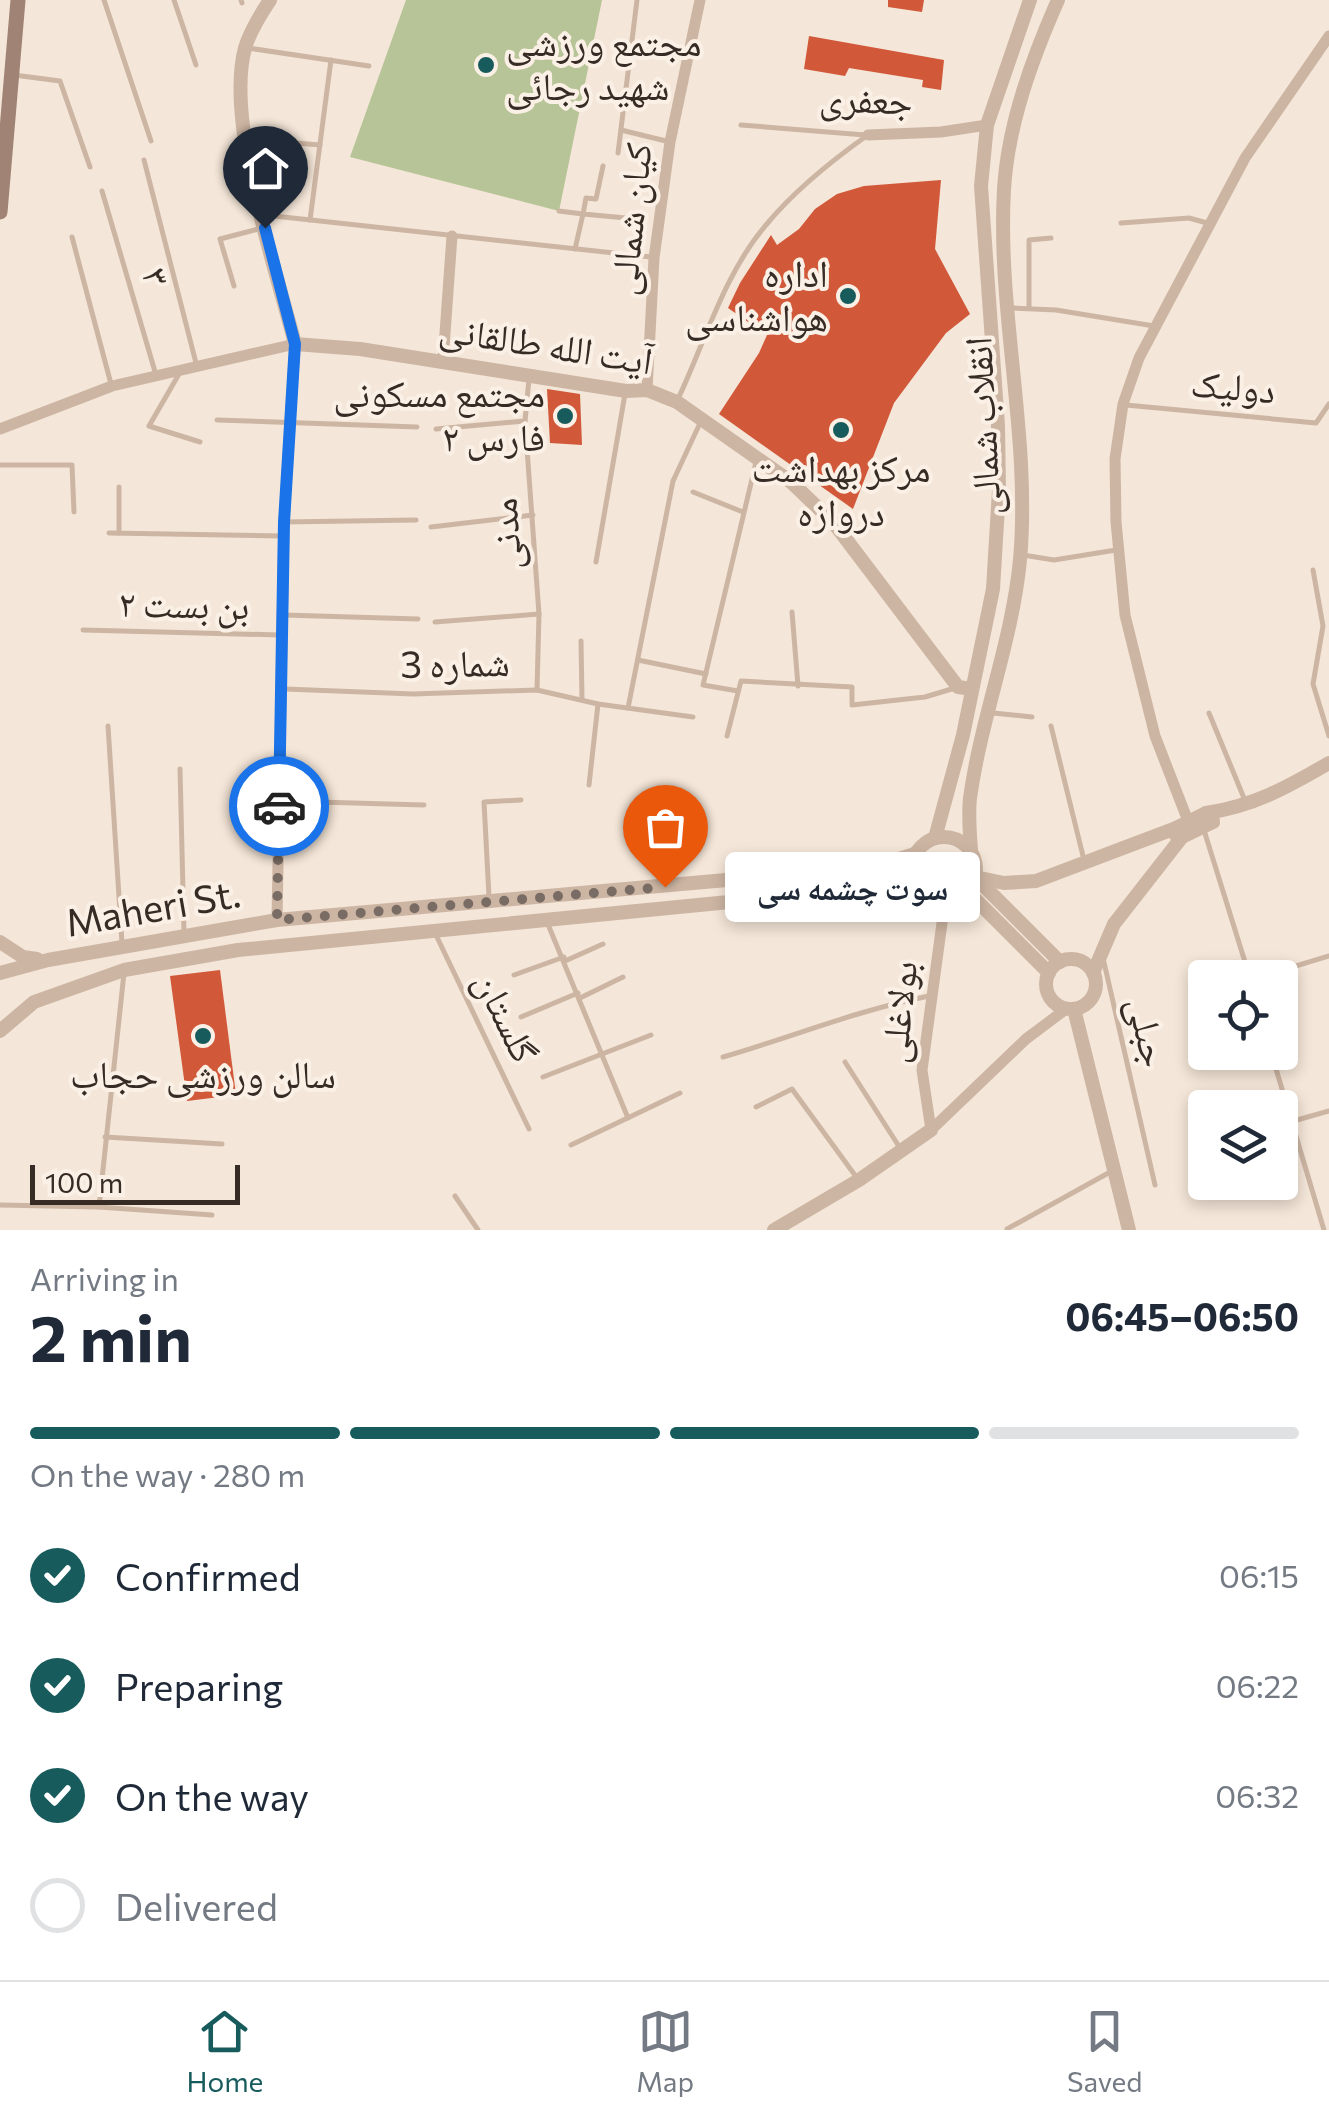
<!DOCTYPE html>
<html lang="en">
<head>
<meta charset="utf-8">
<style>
	:root { --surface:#fff; --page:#f2f2f3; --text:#1f2937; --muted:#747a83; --line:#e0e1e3; --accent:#185b5c }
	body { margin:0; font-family:Commissioner,"Noto Naskh Arabic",sans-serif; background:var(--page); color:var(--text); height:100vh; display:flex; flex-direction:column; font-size:38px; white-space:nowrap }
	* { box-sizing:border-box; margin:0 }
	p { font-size:32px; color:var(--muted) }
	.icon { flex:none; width:55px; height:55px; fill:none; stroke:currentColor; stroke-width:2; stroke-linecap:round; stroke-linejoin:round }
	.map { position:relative; height:1230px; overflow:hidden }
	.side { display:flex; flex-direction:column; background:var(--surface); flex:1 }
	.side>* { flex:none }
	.controls { position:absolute; left:1188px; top:960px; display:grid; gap:20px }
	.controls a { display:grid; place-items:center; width:110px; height:110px; border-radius:10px; background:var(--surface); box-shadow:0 5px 15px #0003; font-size:50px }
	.scale { position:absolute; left:30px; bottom:25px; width:210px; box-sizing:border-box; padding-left:10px; border:5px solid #372b26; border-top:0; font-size:28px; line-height:35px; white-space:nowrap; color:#372b26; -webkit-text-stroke:8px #fbf0e5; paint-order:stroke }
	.pin { position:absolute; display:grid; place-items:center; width:85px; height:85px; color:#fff; margin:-102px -42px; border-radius:50% 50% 50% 0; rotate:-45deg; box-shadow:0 0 10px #0007 }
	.pin .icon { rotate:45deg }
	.courier { position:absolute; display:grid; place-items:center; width:100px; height:100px; margin:-50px; border:8px solid #1a73e8; border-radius:50%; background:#fff; color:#222; box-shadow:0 2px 12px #0007 }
	.bubble { position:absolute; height:70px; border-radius:10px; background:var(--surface); box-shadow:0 5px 15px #0003; font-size:32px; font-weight:700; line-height:70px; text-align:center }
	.headline em { font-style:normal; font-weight:700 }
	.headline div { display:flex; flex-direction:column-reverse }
	.headline { display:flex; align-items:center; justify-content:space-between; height:170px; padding:0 30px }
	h1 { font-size:65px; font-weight:700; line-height:75px }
	.bar { display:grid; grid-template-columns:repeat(4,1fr); gap:15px 10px; align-content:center; height:120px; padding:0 30px }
	.bar i { height:12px; border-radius:8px; background:var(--line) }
	.bar .current { background:var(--accent) }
	.bar p { grid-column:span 4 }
	ol { padding:0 30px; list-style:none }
	li { display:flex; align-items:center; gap:30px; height:110px }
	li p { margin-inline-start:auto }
	li .icon { padding:10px; border-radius:50%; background:var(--accent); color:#fff; stroke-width:4 }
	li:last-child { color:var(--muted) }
	li i { width:55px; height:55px; border:5px solid var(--line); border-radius:50% }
	.dock { display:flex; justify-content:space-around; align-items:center; height:140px; border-top:2px solid var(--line); background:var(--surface); font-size:28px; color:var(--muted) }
	.dock a { display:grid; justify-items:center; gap:5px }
	.dock .current { color:var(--accent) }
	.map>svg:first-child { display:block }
	.green { fill:#b7c497 }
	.building { fill:#d15839 }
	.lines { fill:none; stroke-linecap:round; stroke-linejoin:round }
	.service { stroke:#cdb5a3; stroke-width:5 }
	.minor { stroke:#cdb5a3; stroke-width:11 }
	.tertiary { stroke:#cdb5a3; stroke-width:14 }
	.secondary { stroke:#a08374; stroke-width:15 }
	.done { stroke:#796c64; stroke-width:10; stroke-dasharray:0 18 }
	.route { stroke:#1a73e8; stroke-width:12 }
	.poi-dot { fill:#185b5c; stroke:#fbf0e5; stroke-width:4 }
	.labels { text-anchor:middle; stroke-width:8; stroke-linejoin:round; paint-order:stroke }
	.poi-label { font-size:38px; fill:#372b26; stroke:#fbf0e5; text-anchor:end }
	.street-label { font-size:38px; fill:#372b26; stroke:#fbf0e5 }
</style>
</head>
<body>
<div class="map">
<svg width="1329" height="1230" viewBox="0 0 1329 1230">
	<rect width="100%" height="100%" fill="#f4e6d8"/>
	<!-- green -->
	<path class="green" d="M 406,0 L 602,0 L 559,211 L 350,157 Z"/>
	<!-- building -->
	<g class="building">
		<path d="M 888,0 L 924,0 L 922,12 L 888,7 Z"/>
		<path d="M 809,36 L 944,60 L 941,90 L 922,87 L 923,80 L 849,68 L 845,76 L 804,69 Z"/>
		<path d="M 941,180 L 935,249 L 970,314 L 946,333 L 894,403 L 853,509 L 719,414 L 759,353 L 767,335 L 728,308 L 740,283 L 771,235 L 777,245 L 799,229 L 815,209 L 837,194 L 864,186 Z"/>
		<path d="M 547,389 L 580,394 L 582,445 L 550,443 Z"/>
		<path d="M 220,970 L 236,1095 L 187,1101 L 170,976 Z"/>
	</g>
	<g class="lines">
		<!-- service -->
		<g class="service">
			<path d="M 104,0 L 151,141"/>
			<path d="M 174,0 L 196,65"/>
			<path d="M 241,0 L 242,3"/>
			<path d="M 248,48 L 369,66"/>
			<path d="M 14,75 L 60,81 L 90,167"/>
			<path d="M 741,125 L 865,135"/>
			<path d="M 621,130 L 670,142"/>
			<path d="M 248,139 L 320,145"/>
			<path d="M 618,153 L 637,0"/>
			<path d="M 144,160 L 196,363"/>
			<path d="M 603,166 L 596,199 L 586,198 L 583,214 L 626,218"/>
			<path d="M 102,191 L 156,375"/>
			<path d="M 559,211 L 583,214 L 575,249"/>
			<path d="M 265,215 L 651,257"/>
			<path d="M 310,220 L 331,60"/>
			<path d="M 1121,223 L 1189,218 L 1207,223"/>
			<path d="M 72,237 L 111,384"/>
			<path d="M 234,286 L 220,239 L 262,228"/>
			<path d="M 1029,307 L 1029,240 L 1051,238"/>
			<path d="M 1012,308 L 1056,310 L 1154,326"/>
			<path d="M 179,374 L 149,426 L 200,442"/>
			<path d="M 529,379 L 525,421 L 539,614 L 537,690"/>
			<path d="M 678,399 C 705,342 724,274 766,225 C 794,191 830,162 865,137"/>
			<path d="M 1126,405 L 1316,423 L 1329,404"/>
			<path d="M 217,420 L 417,427"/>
			<path d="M 436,429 L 525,421"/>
			<path d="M 0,465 L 72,465 L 74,512"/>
			<path d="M 693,492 L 743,512"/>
			<path d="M 284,522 L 416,520"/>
			<path d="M 431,527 L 533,515"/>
			<path d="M 109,533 L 283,536"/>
			<path d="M 119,533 L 119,487"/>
			<path d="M 1023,555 L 1054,560 L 1116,550"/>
			<path d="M 596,562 L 625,394"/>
			<path d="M 1313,570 L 1323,626 L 1313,684 L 1329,736"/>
			<path d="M 792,612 L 798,686"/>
			<path d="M 284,615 L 418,619"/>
			<path d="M 435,622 L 539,614"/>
			<path d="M 83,630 L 280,635"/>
			<path d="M 581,641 L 582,700"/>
			<path d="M 638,660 L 706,674"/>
			<path d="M 285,689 L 413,694 L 537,690 L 598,704 L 693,717"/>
			<path d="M 738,691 L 703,685 L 757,458"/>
			<path d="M 628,708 L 673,481 L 701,421"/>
			<path d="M 993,713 L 1032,717"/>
			<path d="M 1209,713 L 1246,803"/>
			<path d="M 108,726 L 122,943"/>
			<path d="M 1051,726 L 1084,860"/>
			<path d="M 727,736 L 741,681 L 852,687 L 852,705 L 925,697 L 955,688"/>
			<path d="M 180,769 L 184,933"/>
			<path d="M 589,785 L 598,704"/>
			<path d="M 282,801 L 424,805"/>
			<path d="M 1203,827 L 1250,978"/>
			<path d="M 489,897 L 484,802 L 521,800"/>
			<path d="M 547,922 L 628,1118"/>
			<path d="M 435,933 L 529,1129"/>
			<path d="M 1103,958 L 1155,1185"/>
			<path d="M 565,961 L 603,944"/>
			<path d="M 514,975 L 564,957"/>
			<path d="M 1256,978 L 1329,956"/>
			<path d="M 580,998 L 623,977"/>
			<path d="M 521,1017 L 578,993"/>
			<path d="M 1271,1052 L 1324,1230"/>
			<path d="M 723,1057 C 792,1037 858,1010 929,996"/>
			<path d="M 845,1062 L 900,1148"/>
			<path d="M 543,1077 L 651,1035"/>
			<path d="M 756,1107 L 792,1089 L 857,1178"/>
			<path d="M 1290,1122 L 1329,1111"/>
			<path d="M 105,1137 L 222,1144"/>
			<path d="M 571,1145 L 680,1093"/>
			<path d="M 455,1196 L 478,1230"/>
			<path d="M 0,1205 L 99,1207 L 212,1215"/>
			<path d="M 99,1207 L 124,973"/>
			<path d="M 1007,1229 L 1112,1171"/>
		</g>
		<!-- minor -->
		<g class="minor">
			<path d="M 868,135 L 941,132 L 987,125"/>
			<path d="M 443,361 L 452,236"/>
			<path d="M 647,390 L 654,258 L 670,142 L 700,0"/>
			<path d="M 0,429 L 112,386 L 295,344 L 284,522 L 277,920"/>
			<path d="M 1188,821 L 1155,736 L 1125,615 L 1116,522 L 1115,459 L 1123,404 L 1139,358 L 1245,158 L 1329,36"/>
			<path d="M 931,1130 L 922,1070 L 945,901"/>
			<path d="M 931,1130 L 1026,1039 L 1066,1009"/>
		</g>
		<!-- tertiary -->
		<g class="tertiary">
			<path d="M 270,0 C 260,15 250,31 245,48 C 225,121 276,269 295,344 L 360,349 L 626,391 L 647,390 L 677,402 L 791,482 L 833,522 L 958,687 L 972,689"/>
			<path d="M 1206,813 C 1254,806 1288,787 1329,763"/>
			<path d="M 1206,813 L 1212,814 L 1213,822 L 1182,837 L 1175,834 L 1176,828 Z"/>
			<circle cx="944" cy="869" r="32"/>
			<path d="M 935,838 L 963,735 L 993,589 L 999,490 L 998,426 L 981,186 L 987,125 L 1030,0"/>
			<path d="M 971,851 C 970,834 968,815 970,798 C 981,718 1012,642 1020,560 C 1031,436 997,313 1004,189 C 1008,124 1032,59 1058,0"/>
			<path d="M 975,877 L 1004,883 L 1036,881 L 1176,828"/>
			<path d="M 976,878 L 1060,962"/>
			<path d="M 967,891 L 1049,973"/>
			<path d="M 0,942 L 23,957 L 37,959"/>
			<circle cx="1071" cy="984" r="25"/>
			<path d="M 0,973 L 48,960 L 277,920 L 872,867 L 915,854"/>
			<path d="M 1093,973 L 1114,924 L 1182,837"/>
			<path d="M 1074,1009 L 1129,1230"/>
			<path d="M 0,1031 L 34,1002 L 124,970 L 238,950 L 832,892 L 872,888 L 921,892"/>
			<path d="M 774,1230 L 859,1180 L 931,1130"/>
		</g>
		<!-- secondary -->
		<path class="secondary" d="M 0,212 L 18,0"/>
	</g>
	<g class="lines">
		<!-- done -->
		<path class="done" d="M 279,806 L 277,920 L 665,887"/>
		<!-- route -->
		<path class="route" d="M 265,228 L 295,344 L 284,522 L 279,806"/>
	</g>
	<!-- markers -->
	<g class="poi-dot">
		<circle cx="486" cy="65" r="10"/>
		<circle cx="848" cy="296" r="10"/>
		<circle cx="565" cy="416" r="10"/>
		<circle cx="841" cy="430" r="10"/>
		<circle cx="203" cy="1036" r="10"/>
	</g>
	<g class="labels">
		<!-- poi labels -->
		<g class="poi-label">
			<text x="506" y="56" text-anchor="start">مجتمع ورزشی<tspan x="506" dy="44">شهید رجائی</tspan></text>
			<text x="828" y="287">اداره<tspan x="828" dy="44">هواشناسی</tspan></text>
			<text x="545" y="407">مجتمع مسکونی<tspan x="545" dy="44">فارس ۲</tspan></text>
			<text x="841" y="482" text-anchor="middle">مرکز بهداشت<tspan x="841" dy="44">دروازه</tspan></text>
			<text x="203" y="1088" text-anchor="middle">سالن ورزشی حجاب</text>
		</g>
		<!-- street labels -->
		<g class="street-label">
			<text transform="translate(866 100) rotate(2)" y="13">جعفری</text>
			<text transform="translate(631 219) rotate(-84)" y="13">کیان شمالی</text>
			<text transform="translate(156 277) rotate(74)" y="13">۳</text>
			<text transform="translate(546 345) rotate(9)" y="13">آیت الله طالقانی</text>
			<text transform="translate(1233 387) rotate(5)" y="13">دولیک</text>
			<text transform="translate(983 426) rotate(-93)" y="13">انقلاب شمالی</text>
			<text transform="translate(506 534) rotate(-94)" y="13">مدنی</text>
			<text transform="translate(184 605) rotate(1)" y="13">بن بست ۲</text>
			<text transform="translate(455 664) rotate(-1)" y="13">شماره 3</text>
			<text transform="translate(153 909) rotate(-10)" y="13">Maheri St.</text>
			<text transform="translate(899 1012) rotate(-84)" y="13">بولاغلی</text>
			<text transform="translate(506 1017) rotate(64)" y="13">گلستان</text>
			<text transform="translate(1148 1032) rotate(77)" y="13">جبلی</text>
		</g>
	</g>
</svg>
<div class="controls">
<a><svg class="icon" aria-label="locate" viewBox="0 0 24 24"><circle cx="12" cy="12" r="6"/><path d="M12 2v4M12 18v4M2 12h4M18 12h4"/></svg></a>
<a><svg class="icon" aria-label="layers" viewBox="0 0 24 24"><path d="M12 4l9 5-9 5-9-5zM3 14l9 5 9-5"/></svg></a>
</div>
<div class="scale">100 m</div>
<div class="pin" style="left:665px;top:887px;background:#ea580c"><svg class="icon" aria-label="bag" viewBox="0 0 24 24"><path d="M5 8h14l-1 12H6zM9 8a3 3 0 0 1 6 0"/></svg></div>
<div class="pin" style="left:265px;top:228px;background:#1f2937"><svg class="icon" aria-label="home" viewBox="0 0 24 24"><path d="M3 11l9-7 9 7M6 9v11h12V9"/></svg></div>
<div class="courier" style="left:279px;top:806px"><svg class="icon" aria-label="car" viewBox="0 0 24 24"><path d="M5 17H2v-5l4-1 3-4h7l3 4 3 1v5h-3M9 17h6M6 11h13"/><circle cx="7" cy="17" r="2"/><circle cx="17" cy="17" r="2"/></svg></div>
<div class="bubble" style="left:725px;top:852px;width:255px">سوت چشمه سی</div>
</div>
<section class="side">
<div class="headline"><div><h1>2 min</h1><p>Arriving in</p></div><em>06:45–06:50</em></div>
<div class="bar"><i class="current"></i><i class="current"></i><i class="current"></i><i></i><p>On the way · 280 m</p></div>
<ol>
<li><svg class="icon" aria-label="check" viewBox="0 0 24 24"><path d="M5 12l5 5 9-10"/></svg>Confirmed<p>06:15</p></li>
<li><svg class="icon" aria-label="check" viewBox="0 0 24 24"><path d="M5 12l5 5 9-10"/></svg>Preparing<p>06:22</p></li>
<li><svg class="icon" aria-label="check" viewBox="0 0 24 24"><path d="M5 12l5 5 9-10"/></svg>On the way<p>06:32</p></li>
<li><i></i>Delivered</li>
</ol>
</section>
<nav class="dock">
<a class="current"><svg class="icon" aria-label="home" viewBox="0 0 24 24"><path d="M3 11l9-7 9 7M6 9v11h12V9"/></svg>Home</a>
<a><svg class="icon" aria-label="map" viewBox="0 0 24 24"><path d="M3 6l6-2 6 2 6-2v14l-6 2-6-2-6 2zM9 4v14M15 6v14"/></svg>Map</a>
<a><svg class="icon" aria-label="saved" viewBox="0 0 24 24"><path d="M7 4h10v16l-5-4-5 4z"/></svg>Saved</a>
</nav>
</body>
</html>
